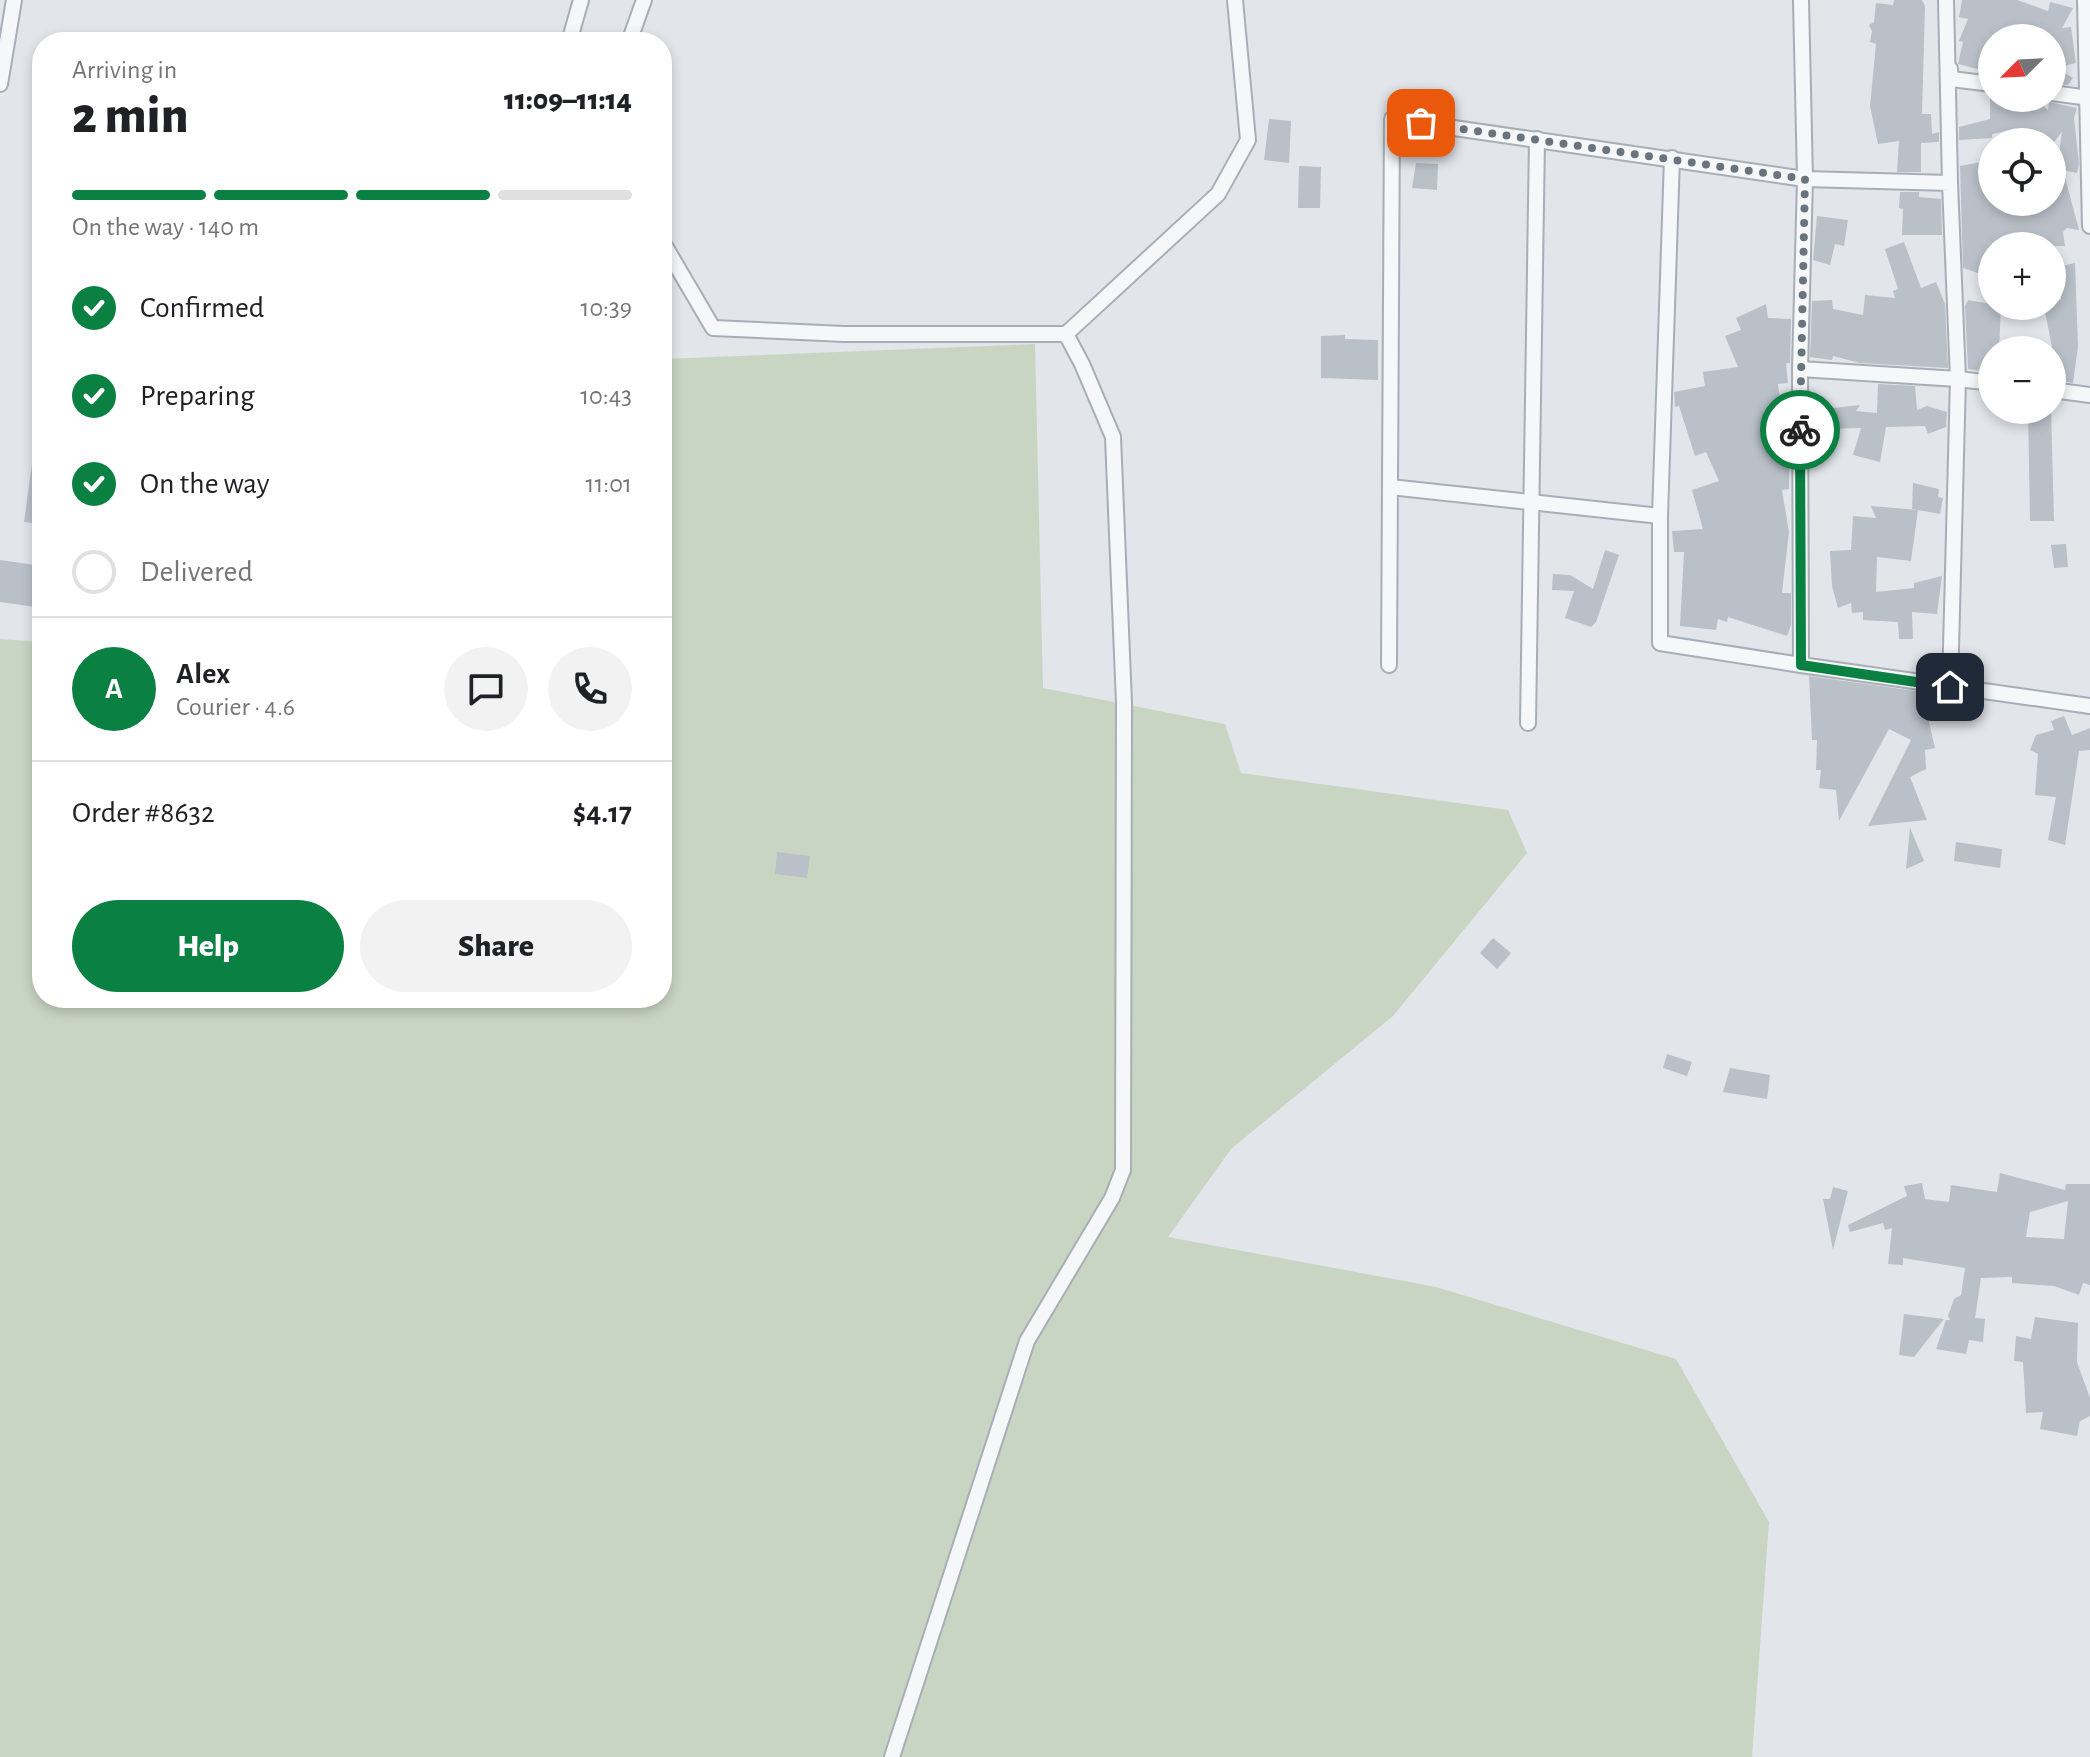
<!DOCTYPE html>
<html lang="en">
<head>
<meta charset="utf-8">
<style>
	:root { --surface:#fff; --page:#f2f2f2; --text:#202124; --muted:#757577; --line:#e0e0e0; --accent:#0b8043 }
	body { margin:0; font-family:"Alegreya Sans",sans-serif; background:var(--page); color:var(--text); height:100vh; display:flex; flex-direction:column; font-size:30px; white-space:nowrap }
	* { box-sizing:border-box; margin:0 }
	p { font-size:26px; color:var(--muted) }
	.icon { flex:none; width:44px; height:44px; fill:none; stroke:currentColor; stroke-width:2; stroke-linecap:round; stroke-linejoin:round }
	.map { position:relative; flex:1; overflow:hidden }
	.details { position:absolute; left:32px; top:32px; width:640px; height:976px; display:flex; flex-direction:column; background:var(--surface); border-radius:32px; box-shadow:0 4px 12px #0003 }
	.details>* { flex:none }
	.needle { width:52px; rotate:246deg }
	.buttons { position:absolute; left:1978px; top:24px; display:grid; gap:16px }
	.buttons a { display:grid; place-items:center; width:88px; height:88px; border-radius:50%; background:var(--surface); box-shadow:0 4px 12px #0003; font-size:40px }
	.pin { position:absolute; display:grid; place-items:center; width:68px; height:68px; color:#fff; margin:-34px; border-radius:16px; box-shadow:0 4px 12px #0006 }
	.courier { position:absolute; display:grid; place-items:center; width:80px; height:80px; margin:-40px; border:6px solid #0b8043; border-radius:50%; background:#fff; color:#222; box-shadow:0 2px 10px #0007 }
	.summary em { font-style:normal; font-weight:800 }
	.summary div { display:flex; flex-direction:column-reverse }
	.summary { display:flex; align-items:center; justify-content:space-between; height:136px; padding:0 40px }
	h1 { font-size:52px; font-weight:800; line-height:60px }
	.bar { display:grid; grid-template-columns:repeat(4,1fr); gap:12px 8px; align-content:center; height:96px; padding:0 40px }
	.bar i { height:10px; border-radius:6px; background:var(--line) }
	.bar .on { background:var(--accent) }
	.bar p { grid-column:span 4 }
	.line { display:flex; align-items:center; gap:20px; padding:0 40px; border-top:2px solid var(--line) }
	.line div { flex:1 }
	.round { display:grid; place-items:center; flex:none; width:84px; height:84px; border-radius:42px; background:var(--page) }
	ol { padding:0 40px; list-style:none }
	li { display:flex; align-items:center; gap:24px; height:88px }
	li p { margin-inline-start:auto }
	li .icon { padding:8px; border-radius:50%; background:var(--accent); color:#fff; stroke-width:4 }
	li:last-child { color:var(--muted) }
	li i { width:44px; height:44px; border:4px solid var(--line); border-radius:50% }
	.cta { display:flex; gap:16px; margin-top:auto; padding:16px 40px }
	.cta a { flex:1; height:92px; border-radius:48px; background:var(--accent); color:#fff; font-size:32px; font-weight:800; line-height:92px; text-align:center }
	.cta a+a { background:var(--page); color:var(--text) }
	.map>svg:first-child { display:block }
	.green { fill:#c9d5c3 }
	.building { fill:#b9c0c8; fill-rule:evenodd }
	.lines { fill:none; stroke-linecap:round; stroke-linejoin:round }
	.street-casing { stroke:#a7aeb5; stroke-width:18 }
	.street { stroke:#f5f7f9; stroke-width:14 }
	.done { stroke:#6a747e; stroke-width:8; stroke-dasharray:0 14.4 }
	.route { stroke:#0b8043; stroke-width:10 }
</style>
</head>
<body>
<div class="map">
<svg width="2090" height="1757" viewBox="0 0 2090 1757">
	<rect width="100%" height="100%" fill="#e2e6eb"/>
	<!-- green -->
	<path class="green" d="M 1035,344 L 1043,688 L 1225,724 L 1241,773 L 1508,810 L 1527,853 L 1393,1016 L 1231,1149 L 1168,1237 L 1436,1287 L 1676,1359 L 1769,1522 L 1752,1757 L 0,1757 L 0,639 L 42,642 L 42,998 L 662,998 L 662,359 Z"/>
	<!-- building -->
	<g class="building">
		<path d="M 1894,0 L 1922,0 L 1925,6 L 1922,114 L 1931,114 L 1932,134 L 1939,132 L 1939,142 L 1921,143 L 1921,172 L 1897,172 L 1899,141 L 1878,144 L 1870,106 L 1876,44 L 1870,42 L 1872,31 L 1869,25 L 1874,22 L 1876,3 L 1893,5 Z"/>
		<path d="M 1962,0 L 2017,0 L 2048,11 L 2050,2 L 2073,8 L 2062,28 L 2071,27 L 2076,63 L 2056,68 L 2073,78 L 2068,85 L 2053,83 L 2056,68 L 2052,68 L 2052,38 L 1992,36 L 1989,72 L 1958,64 L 1963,42 L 1959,41 L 1968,19 L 1959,17 Z"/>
		<path d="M 1990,98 L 2035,98 L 2048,110 L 2049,102 L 2077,108 L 2074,118 L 2079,164 L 2077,173 L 2063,170 L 2079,230 L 2067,228 L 2063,232 L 2065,246 L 2033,246 L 2034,241 L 2004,236 L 2004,246 L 1992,246 L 1992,278 L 1963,268 L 1960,166 L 1992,160 L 1992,202 L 2052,202 L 2062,132 L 2054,142 L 2035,142 L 2034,135 L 2021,136 L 2015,129 L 1992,134 L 1992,138 L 1959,140 L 1959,127 L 1990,119 Z"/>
		<path d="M 1269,119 L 1291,121 L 1289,163 L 1264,160 Z"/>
		<path d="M 1416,163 L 1438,164 L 1437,190 L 1412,188 Z"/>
		<path d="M 1299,166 L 1321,167 L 1320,208 L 1298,208 Z"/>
		<path d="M 1900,192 L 1919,192 L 1919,197 L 1941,199 L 1942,235 L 1902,235 L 1903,209 L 1899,208 Z"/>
		<path d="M 1817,216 L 1848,220 L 1844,246 L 1835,244 L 1830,265 L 1813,260 Z"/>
		<path d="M 1904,242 L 1921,288 L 1936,282 L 1945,304 L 1948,368 L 1860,363 L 1833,356 L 1832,360 L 1810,357 L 1812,301 L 1832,300 L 1833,309 L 1863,315 L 1865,295 L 1895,298 L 1893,291 L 1898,289 L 1885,249 Z"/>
		<path d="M 2075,263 L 2078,347 L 2073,383 L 2052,379 L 2053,352 L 2044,306 L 2053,306 L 2052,302 L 2061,300 L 2061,266 Z"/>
		<path d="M 1968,300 L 2001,306 L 1999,350 L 1992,350 L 1990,373 L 1968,369 L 1965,306 Z"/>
		<path d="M 1766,304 L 1768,318 L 1791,319 L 1790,363 L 1786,363 L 1788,383 L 1778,384 L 1782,413 L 1790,414 L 1789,489 L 1782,490 L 1789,532 L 1782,593 L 1791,593 L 1791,625 L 1787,636 L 1728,617 L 1727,622 L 1718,619 L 1716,630 L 1680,626 L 1684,552 L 1674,552 L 1672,531 L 1703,529 L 1692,490 L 1719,481 L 1706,452 L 1695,456 L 1679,406 L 1675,407 L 1674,392 L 1705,386 L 1703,372 L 1738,367 L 1725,336 L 1741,330 L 1736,318 Z"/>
		<path d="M 1345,335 L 1345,339 L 1378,340 L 1378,380 L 1321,378 L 1321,336 Z"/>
		<path d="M 1878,384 L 1915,386 L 1917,410 L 1927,406 L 1947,412 L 1946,427 L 1928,434 L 1925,426 L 1886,427 L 1880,462 L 1853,455 L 1861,428 L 1830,429 L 1830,420 L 1821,423 L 1816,410 L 1860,405 L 1856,411 L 1877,413 Z"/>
		<path d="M 2028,410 L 2051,410 L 2054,521 L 2030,521 Z"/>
		<path d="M 33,456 L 42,457 L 42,524 L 24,522 Z"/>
		<path d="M 1913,483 L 1939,489 L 1938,497 L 1943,498 L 1940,514 L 1918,510 L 1911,561 L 1877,557 L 1876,592 L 1914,588 L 1914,583 L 1942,576 L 1937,614 L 1912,612 L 1913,639 L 1899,639 L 1898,622 L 1863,620 L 1863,612 L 1852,613 L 1851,603 L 1838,608 L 1832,586 L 1830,551 L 1851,550 L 1853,516 L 1876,518 L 1871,506 L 1918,510 L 1912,509 Z"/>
		<path d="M 2066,544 L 2068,567 L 2054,568 L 2051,545 Z"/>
		<path d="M 1605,550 L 1619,555 L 1596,622 L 1591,627 L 1565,618 L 1574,591 L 1552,590 L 1553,574 L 1570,575 L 1593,589 Z"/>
		<path d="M 0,560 L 42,566 L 42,608 L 0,602 Z"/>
		<path d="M 1809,676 L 1937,694 L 1940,712 L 1927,714 L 1935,748 L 1925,750 L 1926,769 L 1910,777 L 1927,820 L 1868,826 L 1911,740 L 1889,729 L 1839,821 L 1836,790 L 1819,788 L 1821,770 L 1816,770 L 1817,740 L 1812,740 Z"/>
		<path d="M 2064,716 L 2072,735 L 2090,728 L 2090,750 L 2079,751 L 2065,845 L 2048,840 L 2056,797 L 2035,795 L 2038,754 L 2030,750 L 2036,735 L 2054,730 L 2051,721 Z"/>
		<path d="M 1910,828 L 1924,861 L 1906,869 Z"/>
		<path d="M 1956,842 L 2002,849 L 2000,868 L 1954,861 Z"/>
		<path d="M 777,852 L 810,856 L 807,878 L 775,874 Z"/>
		<path d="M 1493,938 L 1511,953 L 1497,969 L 1480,953 Z"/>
		<path d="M 1667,1054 L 1692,1062 L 1687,1076 L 1663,1068 Z"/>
		<path d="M 1730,1068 L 1770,1075 L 1767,1099 L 1723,1092 Z"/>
		<path d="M 2000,1173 L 2065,1190 L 2066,1184 L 2090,1184 L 2090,1285 L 2083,1283 L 2079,1295 L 2054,1286 L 2012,1283 L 2012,1277 L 1981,1278 L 1975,1318 L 1985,1319 L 1983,1342 L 1969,1340 L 1966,1354 L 1936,1349 L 1946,1320 L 1950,1320 L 1948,1316 L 1954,1299 L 1961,1295 L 1965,1268 L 1903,1258 L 1903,1265 L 1888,1264 L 1892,1228 L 1885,1230 L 1883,1223 L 1850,1232 L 1848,1225 L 1907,1196 L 1904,1186 L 1922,1183 L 1925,1199 L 1949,1202 L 1951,1185 L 1997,1192 ZM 2068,1201 L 2064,1239 L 2026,1237 L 2030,1212 Z"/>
		<path d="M 1833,1187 L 1848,1191 L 1833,1250 L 1823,1199 L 1830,1199 Z"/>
		<path d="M 1904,1314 L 1944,1319 L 1914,1357 L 1899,1355 Z"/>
		<path d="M 2035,1317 L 2078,1323 L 2077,1362 L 2090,1398 L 2090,1416 L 2080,1421 L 2077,1436 L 2040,1429 L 2043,1412 L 2026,1413 L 2023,1362 L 2014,1361 L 2016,1336 L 2031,1339 Z"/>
	</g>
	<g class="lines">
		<defs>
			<g id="street">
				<path d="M 1946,0 L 1950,183"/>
				<path d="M 2085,0 L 2090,226"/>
				<path d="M 569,42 L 581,0"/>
				<path d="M 629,42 L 644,0"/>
				<path d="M 1950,69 L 1951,79 L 1992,84"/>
				<path d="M 0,84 L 14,0"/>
				<path d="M 2052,93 L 2090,98"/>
				<path d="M 662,241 L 713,328 L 844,334 L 1066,334 L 1218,194 L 1248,140 L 1235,0"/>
				<path d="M 1800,369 L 1805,179 L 1950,183 L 1958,379 L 1992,383"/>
				<path d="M 2052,390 L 2090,395"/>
				<path d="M 1390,487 L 1660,516 L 1672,158"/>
				<path d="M 1660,516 L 1660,643 L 1801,665"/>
				<path d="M 1389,665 L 1392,119 L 1805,179 L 1801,0"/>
				<path d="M 1950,687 L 1958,379 L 1800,369 L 1801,665 L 2090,706"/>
				<path d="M 1528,723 L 1537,139"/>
				<path d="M 892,1757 L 1027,1341 L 1112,1198 L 1123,1170 L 1124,703 L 1113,437 L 1082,364 L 1066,334"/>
			</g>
		</defs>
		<!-- street casing -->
		<use href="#street" class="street-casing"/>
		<!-- street -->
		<use href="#street" class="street"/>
	</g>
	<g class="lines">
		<!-- done -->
		<path class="done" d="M 1421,123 L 1805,179 L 1800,430"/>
		<!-- route -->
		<path class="route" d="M 1800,430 L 1801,665 L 1950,687"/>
	</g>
</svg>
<div class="buttons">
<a><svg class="needle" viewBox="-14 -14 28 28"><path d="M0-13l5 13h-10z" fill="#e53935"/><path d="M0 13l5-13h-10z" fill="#757577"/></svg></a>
<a><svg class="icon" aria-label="locate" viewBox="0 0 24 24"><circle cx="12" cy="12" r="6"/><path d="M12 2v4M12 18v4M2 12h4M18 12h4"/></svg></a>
<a>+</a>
<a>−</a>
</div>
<div class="pin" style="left:1421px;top:123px;background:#ea580c"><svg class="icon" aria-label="bag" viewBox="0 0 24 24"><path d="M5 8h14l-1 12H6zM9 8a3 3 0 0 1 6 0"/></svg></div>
<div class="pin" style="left:1950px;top:687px;background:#1f2937"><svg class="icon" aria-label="home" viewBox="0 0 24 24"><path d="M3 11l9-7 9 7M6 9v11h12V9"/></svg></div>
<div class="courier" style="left:1800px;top:430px"><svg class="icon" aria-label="bike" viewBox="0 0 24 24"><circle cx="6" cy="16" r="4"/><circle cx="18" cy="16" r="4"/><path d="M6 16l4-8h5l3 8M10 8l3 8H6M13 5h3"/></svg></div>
<section class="details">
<div class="summary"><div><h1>2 min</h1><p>Arriving in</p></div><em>11:09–11:14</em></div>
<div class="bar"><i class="on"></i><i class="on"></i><i class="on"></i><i></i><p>On the way · 140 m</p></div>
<ol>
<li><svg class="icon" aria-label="check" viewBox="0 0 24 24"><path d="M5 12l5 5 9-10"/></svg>Confirmed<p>10:39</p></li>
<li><svg class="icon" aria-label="check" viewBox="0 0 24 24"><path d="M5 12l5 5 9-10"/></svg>Preparing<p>10:43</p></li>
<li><svg class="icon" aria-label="check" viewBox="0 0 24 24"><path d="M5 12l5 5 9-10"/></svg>On the way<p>11:01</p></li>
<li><i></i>Delivered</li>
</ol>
<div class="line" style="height:144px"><b class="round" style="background:var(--accent);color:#fff">A</b><div><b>Alex</b><p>Courier · 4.6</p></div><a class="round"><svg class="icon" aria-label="chat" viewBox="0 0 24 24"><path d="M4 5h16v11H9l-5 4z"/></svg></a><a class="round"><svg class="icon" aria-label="phone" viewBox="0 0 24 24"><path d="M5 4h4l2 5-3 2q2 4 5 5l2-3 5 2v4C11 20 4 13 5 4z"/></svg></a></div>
<div class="line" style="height:104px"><div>Order #8632</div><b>$4.17</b></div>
<div class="cta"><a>Help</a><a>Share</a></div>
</section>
</div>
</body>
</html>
